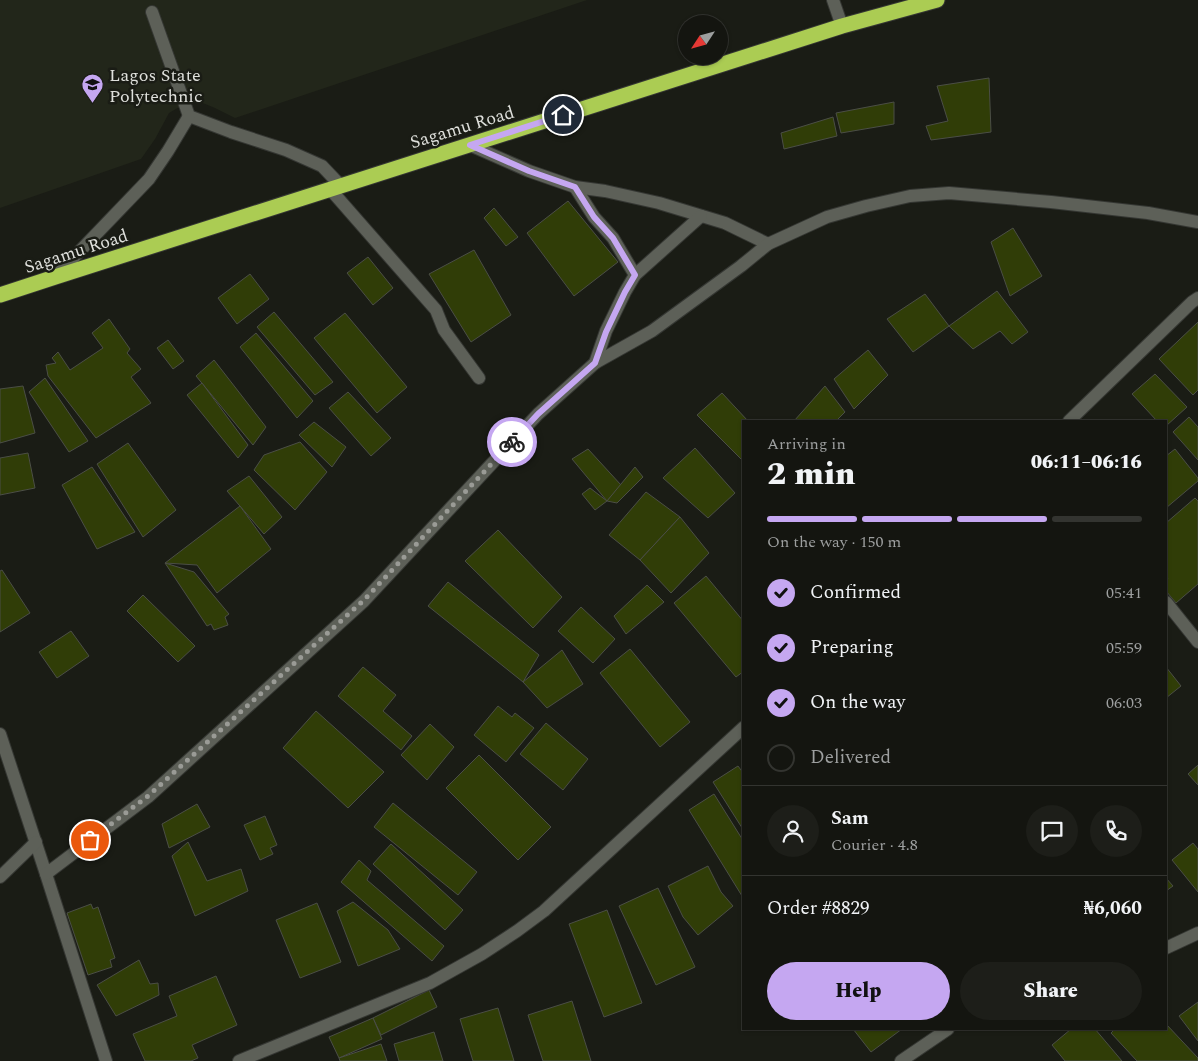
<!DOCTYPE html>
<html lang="en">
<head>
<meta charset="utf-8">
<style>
	:root { --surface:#141510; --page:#1d1e19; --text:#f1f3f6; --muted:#9d9f9f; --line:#333430; --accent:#c5a7f1 }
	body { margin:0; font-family:Spectral,serif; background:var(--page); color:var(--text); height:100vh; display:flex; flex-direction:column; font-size:19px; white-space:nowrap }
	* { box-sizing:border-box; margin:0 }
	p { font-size:16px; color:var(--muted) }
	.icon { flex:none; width:28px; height:28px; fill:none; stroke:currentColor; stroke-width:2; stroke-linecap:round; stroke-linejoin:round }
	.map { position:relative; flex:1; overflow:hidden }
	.details { position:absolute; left:742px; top:420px; width:425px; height:610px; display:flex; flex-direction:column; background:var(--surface); border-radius:0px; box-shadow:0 1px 4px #0004,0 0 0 1px var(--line) }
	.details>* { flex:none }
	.needle { width:32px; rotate:234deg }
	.tools { position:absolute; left:678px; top:15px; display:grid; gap:10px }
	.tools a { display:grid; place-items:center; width:50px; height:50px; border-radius:50%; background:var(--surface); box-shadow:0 1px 4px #0004,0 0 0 1px var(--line); font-size:25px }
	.pin { position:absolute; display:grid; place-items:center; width:42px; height:42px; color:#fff; margin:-21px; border:2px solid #fff; border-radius:50%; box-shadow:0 1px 5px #0007 }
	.courier { position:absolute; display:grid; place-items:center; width:50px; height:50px; margin:-25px; border:4px solid #c5a7f1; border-radius:50%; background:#fff; color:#222; box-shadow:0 1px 6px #0007 }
	.overview em { font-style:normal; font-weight:800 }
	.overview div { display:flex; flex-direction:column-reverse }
	.overview { display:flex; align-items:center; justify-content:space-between; height:85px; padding:0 25px }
	h1 { font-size:32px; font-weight:800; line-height:38px }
	.bar { display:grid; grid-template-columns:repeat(4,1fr); gap:8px 5px; align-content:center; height:60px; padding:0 25px }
	.bar i { height:6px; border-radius:4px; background:var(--line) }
	.bar .on { background:var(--accent) }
	.bar p { grid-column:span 4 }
	.line { display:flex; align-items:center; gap:12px; padding:0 25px; border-top:1px solid var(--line) }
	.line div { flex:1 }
	.round { display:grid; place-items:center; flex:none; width:52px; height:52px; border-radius:26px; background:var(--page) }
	ol { padding:0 25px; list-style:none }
	li { display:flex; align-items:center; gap:15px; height:55px }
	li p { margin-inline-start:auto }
	li .icon { padding:5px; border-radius:50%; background:var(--accent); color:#111; stroke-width:4 }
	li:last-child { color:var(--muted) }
	li i { width:28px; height:28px; border:2px solid var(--line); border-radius:50% }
	.button { display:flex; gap:10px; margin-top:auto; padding:10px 25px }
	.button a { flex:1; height:58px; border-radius:30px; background:var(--accent); color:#111; font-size:20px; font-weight:800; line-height:58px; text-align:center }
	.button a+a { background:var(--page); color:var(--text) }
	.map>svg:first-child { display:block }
	.built { fill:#22261a }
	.building { fill:#303d07; stroke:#4b4e46 }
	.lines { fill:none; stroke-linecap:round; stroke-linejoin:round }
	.lane-casing { stroke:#353733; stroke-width:14 }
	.street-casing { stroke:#353733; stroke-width:14 }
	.highway-casing { stroke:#353733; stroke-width:17 }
	.lane { stroke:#5d6058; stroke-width:12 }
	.street { stroke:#5d6058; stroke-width:12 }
	.highway { stroke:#abcc53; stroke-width:15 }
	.done { stroke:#9a9b96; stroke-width:5; stroke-dasharray:0 9 }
	.route { stroke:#c5a7f1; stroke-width:6 }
	.labels { text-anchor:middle; stroke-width:5; stroke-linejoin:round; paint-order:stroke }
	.poi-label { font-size:18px; fill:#dfe0dc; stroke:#1a1c15; text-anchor:start }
	.street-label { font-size:18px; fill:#dfe0dc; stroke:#1a1c15 }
</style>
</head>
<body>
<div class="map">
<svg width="1198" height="1061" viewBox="0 0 1198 1061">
	<rect width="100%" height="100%" fill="#1a1c15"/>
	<!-- built -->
	<path class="built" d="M 0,0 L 587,0 L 235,118 L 215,108 L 193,99 L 169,113 L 155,139 L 141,159 L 0,208 Z"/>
	<!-- building -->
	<g class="building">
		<path d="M 989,78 L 991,132 L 931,140 L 926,126 L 948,121 L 937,86 Z"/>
		<path d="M 894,102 L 894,124 L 841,133 L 836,113 Z"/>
		<path d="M 833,117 L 837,136 L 784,149 L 781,133 Z"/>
		<path d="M 568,201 L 618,262 L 574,296 L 527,233 Z"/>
		<path d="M 494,208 L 518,237 L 506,246 L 484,218 Z"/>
		<path d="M 1013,228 L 1042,276 L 1010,296 L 991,242 Z"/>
		<path d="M 474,250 L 511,315 L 471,342 L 429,274 Z"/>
		<path d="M 368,257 L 393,288 L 373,305 L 347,273 Z"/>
		<path d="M 250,274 L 269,299 L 237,324 L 218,298 Z"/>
		<path d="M 997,291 L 1028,332 L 1012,344 L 1000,331 L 973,349 L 949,326 Z"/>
		<path d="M 925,294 L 949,326 L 913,352 L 887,319 Z"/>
		<path d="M 274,312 L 333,382 L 315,395 L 257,327 Z"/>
		<path d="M 345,313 L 407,387 L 377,413 L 314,338 Z"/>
		<path d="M 109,319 L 130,349 L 127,353 L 141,369 L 131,377 L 151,403 L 96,438 L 48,376 L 46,365 L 56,363 L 52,358 L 58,352 L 70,370 L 103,348 L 92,333 Z"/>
		<path d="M 1198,322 L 1198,390 L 1193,395 L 1159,359 Z"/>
		<path d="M 256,333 L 313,401 L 297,418 L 240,347 Z"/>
		<path d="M 168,340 L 184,361 L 173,369 L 157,348 Z"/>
		<path d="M 868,350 L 888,375 L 854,409 L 834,379 Z"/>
		<path d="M 214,360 L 266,427 L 253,445 L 196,376 Z"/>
		<path d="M 1155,374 L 1187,407 L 1166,426 L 1166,421 L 1157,421 L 1132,394 Z"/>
		<path d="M 45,378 L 88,441 L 69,452 L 29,392 Z"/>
		<path d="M 202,383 L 248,445 L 238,458 L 187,395 Z"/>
		<path d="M 23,386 L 35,433 L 0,443 L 0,389 Z"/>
		<path d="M 825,386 L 845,412 L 836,421 L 794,421 Z"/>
		<path d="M 348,392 L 391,438 L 371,456 L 329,408 Z"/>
		<path d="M 722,393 L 748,421 L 744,421 L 744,462 L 697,415 Z"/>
		<path d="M 1189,417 L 1198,427 L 1198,460 L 1173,432 Z"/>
		<path d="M 314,422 L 346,447 L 332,467 L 299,435 Z"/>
		<path d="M 300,442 L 327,472 L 295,510 L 254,470 L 264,455 Z"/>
		<path d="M 128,443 L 176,510 L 143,537 L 97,464 Z"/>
		<path d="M 695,448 L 735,493 L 708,518 L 663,478 Z"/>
		<path d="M 588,449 L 621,485 L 607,501 L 572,459 Z"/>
		<path d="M 1175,449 L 1198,478 L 1198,481 L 1166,508 L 1166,456 Z"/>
		<path d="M 28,453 L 35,488 L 0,495 L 0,458 Z"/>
		<path d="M 92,467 L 135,532 L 97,549 L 62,485 Z"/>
		<path d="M 635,467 L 643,477 L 617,503 L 607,501 Z"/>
		<path d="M 249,476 L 282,517 L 264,534 L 227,491 Z"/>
		<path d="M 590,488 L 607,501 L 595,510 L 582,494 Z"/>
		<path d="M 646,492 L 680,517 L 640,560 L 609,535 Z"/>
		<path d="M 1195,498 L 1198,501 L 1198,584 L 1176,603 L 1166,591 L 1166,581 L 1168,578 L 1166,576 L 1166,551 L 1167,550 L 1166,549 L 1166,523 Z"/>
		<path d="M 240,506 L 271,549 L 217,593 L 197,565 L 165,563 Z"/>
		<path d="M 680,517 L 709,553 L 671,593 L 640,560 Z"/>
		<path d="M 498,530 L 562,597 L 533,628 L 465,561 Z"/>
		<path d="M 165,563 L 194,572 L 229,614 L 225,617 L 228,625 L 214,630 L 211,624 L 207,626 Z"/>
		<path d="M 2,570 L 30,613 L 0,632 L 0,571 Z"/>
		<path d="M 706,576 L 744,622 L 744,671 L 736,677 L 674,603 Z"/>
		<path d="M 448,582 L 539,655 L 523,682 L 428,606 Z"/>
		<path d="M 647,585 L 664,602 L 626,634 L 614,616 Z"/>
		<path d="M 143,595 L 195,646 L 178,662 L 127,611 Z"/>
		<path d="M 581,607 L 615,639 L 593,663 L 558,631 Z"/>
		<path d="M 71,631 L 89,656 L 57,678 L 39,652 Z"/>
		<path d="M 630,649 L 690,722 L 660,747 L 600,673 Z"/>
		<path d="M 562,650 L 583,684 L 547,708 L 523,682 Z"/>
		<path d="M 363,667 L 396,695 L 383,711 L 412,736 L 401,750 L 338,696 Z"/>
		<path d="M 1166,667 L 1181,686 L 1166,698 Z"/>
		<path d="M 498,706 L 512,717 L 515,713 L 534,728 L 506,762 L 474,735 Z"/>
		<path d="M 316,711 L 384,772 L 348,808 L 283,748 Z"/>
		<path d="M 546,723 L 588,759 L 563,790 L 520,754 Z"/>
		<path d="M 430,724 L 454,747 L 427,780 L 401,755 Z"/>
		<path d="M 479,755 L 551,827 L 518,860 L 446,788 Z"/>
		<path d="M 1198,765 L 1198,785 L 1188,774 Z"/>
		<path d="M 738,766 L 744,774 L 744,831 L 713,782 Z"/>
		<path d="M 714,794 L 744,842 L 744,895 L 742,896 L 689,810 Z"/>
		<path d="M 393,803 L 477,872 L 458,895 L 374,827 Z"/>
		<path d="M 197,804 L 210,827 L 169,848 L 162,824 Z"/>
		<path d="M 265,816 L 277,845 L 270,848 L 273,854 L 260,860 L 244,825 Z"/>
		<path d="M 188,842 L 207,881 L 241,869 L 248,891 L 195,916 L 172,856 Z"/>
		<path d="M 1193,843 L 1198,849 L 1198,892 L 1172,860 Z"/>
		<path d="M 391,844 L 463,910 L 445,930 L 373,864 Z"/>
		<path d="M 359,860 L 371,871 L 367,880 L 444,946 L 432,961 L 341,882 Z"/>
		<path d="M 708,866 L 721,892 L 733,906 L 698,935 L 683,917 L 668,886 Z"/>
		<path d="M 1166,878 L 1173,886 L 1166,891 Z"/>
		<path d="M 658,888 L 695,967 L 656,985 L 619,906 Z"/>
		<path d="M 353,902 L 388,930 L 400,949 L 358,966 L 337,911 Z"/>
		<path d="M 317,903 L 341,962 L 300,978 L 276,920 Z"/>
		<path d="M 91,904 L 93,909 L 98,907 L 115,958 L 110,960 L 112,967 L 88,975 L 67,913 Z"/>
		<path d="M 607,910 L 642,1003 L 604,1017 L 569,924 Z"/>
		<path d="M 139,960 L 150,984 L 158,983 L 159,995 L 116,1016 L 97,985 Z"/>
		<path d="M 216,976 L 237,1025 L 192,1045 L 198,1058 L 191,1061 L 145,1061 L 133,1034 L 177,1016 L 169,996 Z"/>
		<path d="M 429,990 L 437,1007 L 381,1035 L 373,1018 Z"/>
		<path d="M 572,1001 L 591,1061 L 543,1061 L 528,1015 Z"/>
		<path d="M 1198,1002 L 1198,1041 L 1179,1016 Z"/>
		<path d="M 498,1008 L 514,1061 L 473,1061 L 460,1019 Z"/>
		<path d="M 373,1018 L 382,1039 L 339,1058 L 329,1037 Z"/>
		<path d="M 1166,1024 L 1198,1058 L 1198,1061 L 1137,1061 L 1111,1033 L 1115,1029 L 1166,1029 Z"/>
		<path d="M 853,1029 L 902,1029 L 871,1052 Z"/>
		<path d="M 1071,1029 L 1095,1029 L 1122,1061 L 1065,1061 L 1052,1045 Z"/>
		<path d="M 434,1032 L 443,1061 L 399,1061 L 394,1044 Z"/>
		<path d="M 381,1044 L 387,1061 L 340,1061 L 339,1058 Z"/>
	</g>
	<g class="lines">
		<defs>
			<g id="lane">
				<path d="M 152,12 L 189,116 L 231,132 L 286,150 L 322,166 L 341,186"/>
				<path d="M 330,189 L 436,310 L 444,330 L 479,378"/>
				<path d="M 55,277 L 149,179 L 168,151 L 189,116"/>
			</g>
			<g id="street">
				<path d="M 833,0 L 842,26"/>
				<path d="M 470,145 L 529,171 L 575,187 L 605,191 L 659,203 L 725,223 L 768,244"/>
				<path d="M 575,187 L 594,217 L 613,238 L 635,275"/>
				<path d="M 595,363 L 606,331 L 625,292 L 635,275 L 701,216"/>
				<path d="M 1069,421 L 1192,302 L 1198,298"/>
				<path d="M 1166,602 L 1198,642"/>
				<path d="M 0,734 L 46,874 L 106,1061"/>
				<path d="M 46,874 L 148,797 L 364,601 L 538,414 L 595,363 L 652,331 L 741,266 L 768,244 L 827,217 L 866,206 L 910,196 L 949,193 L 1051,202 L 1148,213 L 1198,222"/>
				<path d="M 0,877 L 36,842"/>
				<path d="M 1166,948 L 1198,933"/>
				<path d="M 239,1061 L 430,983 L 482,954 L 517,931 L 544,911 L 744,727"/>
				<path d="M 901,1061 L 948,1029"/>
			</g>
			<path id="highway" d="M 0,295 L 55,277 L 842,26 L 937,0"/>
		</defs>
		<!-- lane casing -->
		<use href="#lane" class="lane-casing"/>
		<!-- street casing -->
		<use href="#street" class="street-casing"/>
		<!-- highway casing -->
		<use href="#highway" class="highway-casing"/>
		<!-- lane -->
		<use href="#lane" class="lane"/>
		<!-- street -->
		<use href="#street" class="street"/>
		<!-- highway -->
		<use href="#highway" class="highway"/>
	</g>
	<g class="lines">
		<!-- done -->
		<path class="done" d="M 90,840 L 148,796 L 364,600 L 512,442"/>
		<!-- route -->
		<path class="route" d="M 512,442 L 538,414 L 595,363 L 606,332 L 625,292 L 635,275 L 613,238 L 594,217 L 575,187 L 529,171 L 470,145 L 563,115"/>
	</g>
	<!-- icons -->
	<defs>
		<symbol id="university-pin" viewBox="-11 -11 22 30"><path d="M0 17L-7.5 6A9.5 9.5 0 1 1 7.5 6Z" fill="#c5a7f1" stroke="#1a1c15"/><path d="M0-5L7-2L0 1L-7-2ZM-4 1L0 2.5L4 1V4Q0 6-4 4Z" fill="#111"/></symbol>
	</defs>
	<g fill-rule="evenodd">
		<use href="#university-pin" x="80" y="72" width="25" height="34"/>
	</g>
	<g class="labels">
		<!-- poi labels -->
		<g class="poi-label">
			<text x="109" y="81">Lagos State<tspan x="109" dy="21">Polytechnic</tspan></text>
		</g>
		<!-- street labels -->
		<g class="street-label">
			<text transform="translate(462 127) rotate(-17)" y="6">Sagamu Road</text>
			<text transform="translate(76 251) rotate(-18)" y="6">Sagamu Road</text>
		</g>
	</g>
</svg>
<div class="tools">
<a><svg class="needle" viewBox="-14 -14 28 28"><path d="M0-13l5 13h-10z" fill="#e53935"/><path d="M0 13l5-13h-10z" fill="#9d9f9f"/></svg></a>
</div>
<div class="pin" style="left:90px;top:840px;background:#ea580c"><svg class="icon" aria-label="bag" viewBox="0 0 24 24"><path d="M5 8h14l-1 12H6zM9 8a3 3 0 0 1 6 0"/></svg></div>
<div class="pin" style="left:563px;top:115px;background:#1f2937"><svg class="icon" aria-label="home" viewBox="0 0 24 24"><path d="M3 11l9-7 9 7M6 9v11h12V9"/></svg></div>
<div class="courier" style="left:512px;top:442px"><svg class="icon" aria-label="bike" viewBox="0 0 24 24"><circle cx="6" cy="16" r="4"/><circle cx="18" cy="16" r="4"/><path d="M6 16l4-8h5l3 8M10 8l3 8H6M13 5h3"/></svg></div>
<section class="details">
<div class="overview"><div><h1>2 min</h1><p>Arriving in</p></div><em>06:11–06:16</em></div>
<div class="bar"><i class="on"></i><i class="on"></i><i class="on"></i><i></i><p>On the way · 150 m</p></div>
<ol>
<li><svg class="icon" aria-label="check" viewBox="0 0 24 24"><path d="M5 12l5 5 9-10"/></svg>Confirmed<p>05:41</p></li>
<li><svg class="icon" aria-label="check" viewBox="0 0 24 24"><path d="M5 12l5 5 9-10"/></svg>Preparing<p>05:59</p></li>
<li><svg class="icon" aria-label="check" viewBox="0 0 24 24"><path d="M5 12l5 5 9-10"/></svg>On the way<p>06:03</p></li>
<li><i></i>Delivered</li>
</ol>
<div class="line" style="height:90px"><a class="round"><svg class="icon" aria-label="person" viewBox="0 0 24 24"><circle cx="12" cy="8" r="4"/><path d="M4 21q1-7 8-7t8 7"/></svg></a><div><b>Sam</b><p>Courier · 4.8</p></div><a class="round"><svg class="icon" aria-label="chat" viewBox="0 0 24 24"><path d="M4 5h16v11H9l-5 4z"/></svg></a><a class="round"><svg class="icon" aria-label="phone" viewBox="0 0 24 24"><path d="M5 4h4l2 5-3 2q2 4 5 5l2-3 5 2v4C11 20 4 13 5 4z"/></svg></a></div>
<div class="line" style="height:65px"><div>Order #8829</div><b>₦6,060</b></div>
<div class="button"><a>Help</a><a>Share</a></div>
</section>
</div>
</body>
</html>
